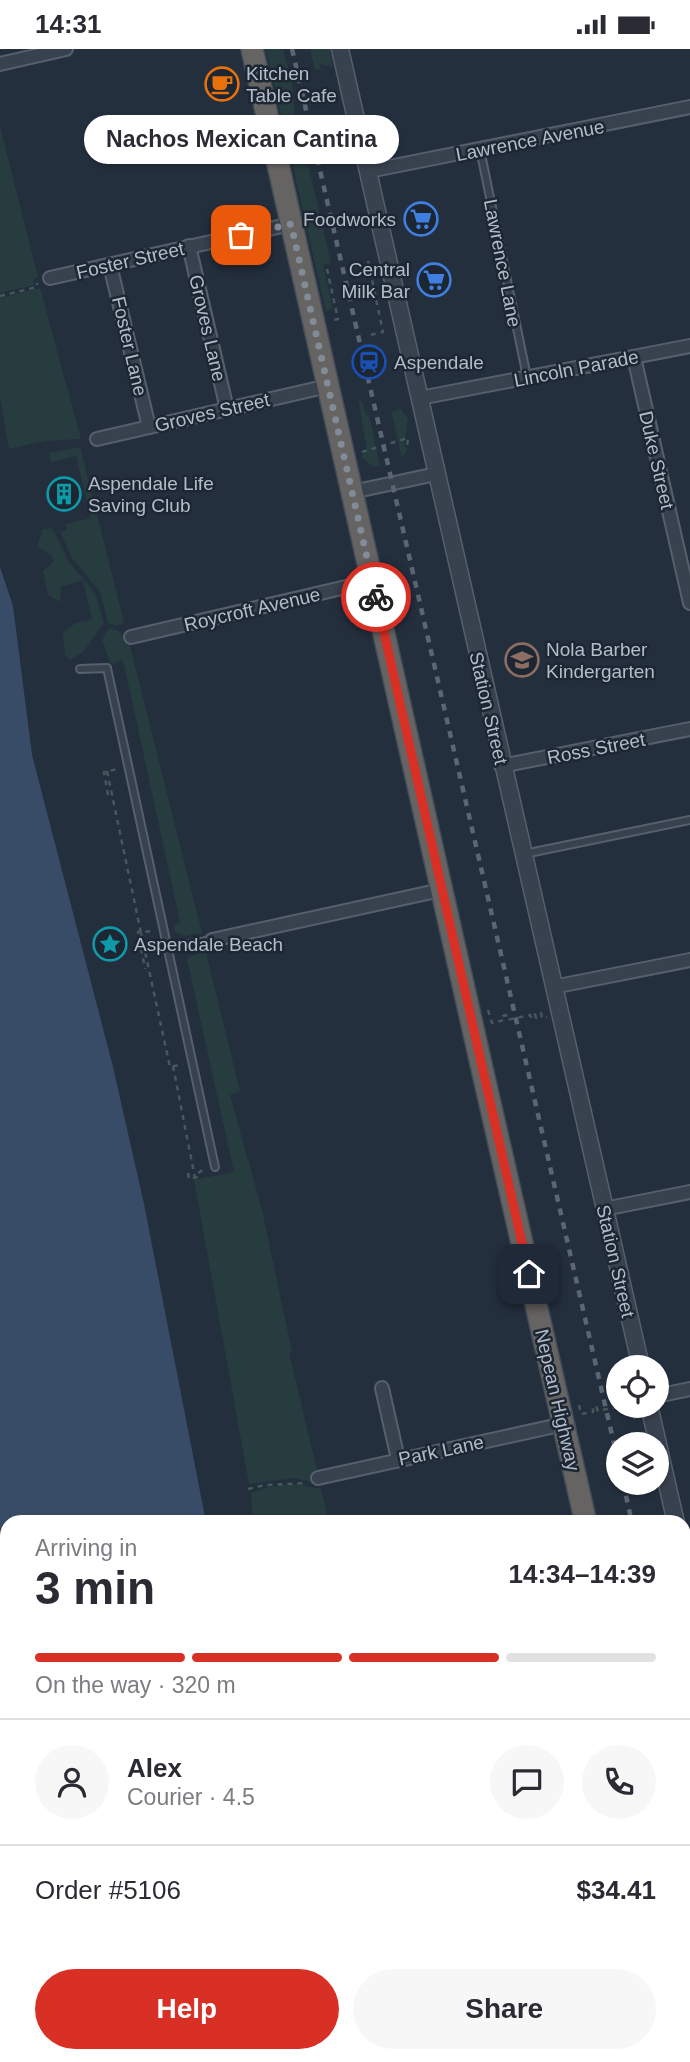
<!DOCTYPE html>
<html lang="en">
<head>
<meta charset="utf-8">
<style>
	:root { --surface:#fff; --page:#f7f7f7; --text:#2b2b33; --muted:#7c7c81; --line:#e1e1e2; --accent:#d93025 }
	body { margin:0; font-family:Arial,sans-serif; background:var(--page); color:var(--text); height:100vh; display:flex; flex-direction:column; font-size:26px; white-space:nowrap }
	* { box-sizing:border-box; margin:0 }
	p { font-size:23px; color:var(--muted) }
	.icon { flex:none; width:38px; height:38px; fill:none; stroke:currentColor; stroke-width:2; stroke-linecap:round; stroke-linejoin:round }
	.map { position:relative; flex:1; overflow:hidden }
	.sheet { position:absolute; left:0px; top:1466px; width:691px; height:548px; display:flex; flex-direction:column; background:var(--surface); border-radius:21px 21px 0 0; box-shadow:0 2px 5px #0004 }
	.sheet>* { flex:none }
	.tools { position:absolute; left:606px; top:1306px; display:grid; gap:14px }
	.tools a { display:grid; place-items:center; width:63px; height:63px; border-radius:50%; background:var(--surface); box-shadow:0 2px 5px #0004; font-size:35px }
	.pin { position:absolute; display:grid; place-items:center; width:60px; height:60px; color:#fff; margin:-30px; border-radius:14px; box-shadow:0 4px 10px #0006 }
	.courier { position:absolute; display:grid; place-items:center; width:70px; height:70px; margin:-35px; border:5px solid #d93025; border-radius:50%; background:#fff; color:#222; box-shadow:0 2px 9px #0007 }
	.bubble { position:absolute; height:49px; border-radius:24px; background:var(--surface); box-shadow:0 2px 5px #0004; font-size:23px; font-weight:600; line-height:49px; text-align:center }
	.overview em { font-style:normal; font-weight:600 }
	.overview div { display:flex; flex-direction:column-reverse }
	.overview { display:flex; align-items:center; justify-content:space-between; height:119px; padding:0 35px }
	h1 { font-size:46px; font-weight:600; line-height:52px }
	.bar { display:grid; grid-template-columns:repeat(4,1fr); gap:10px 7px; align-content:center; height:84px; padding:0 35px }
	.bar i { height:9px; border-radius:5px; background:var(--line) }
	.bar .selected { background:var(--accent) }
	.bar p { grid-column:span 4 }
	.line { display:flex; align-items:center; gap:18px; padding:0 35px; border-top:2px solid var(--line) }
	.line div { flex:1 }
	.round { display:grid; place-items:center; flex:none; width:74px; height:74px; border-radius:37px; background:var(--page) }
	.button { display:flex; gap:14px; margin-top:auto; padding:14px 35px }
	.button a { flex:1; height:80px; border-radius:42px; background:var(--accent); color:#fff; font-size:28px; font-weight:600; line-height:80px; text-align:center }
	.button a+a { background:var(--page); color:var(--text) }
	.status { display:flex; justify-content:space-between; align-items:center; height:49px; padding:0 35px; background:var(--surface); direction:ltr }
	.status svg { height:19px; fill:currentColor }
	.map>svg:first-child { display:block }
	.green { fill:#263c3f }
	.water { fill:#394c67 }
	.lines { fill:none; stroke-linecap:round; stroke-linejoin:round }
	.service-casing { stroke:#565f6c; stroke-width:10 }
	.minor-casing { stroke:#565f6c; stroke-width:16 }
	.tertiary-casing { stroke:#565f6c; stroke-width:19 }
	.trunk-casing { stroke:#434c59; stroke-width:24 }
	.path { stroke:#44595c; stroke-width:2.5; stroke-dasharray:5 5; stroke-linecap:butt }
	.service { stroke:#38414e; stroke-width:6 }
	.minor { stroke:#38414e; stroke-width:12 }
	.tertiary { stroke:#38414e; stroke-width:16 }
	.trunk { stroke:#656462; stroke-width:21 }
	.rail { stroke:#5a6575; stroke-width:4.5; stroke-dasharray:7 7; stroke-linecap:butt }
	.done { stroke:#828b98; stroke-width:7; stroke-dasharray:0 12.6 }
	.route { stroke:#d93025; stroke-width:9 }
	.labels { text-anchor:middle; stroke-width:5; stroke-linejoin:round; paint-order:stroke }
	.poi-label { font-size:19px; fill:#b4bcc9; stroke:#1d2633; text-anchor:start }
	.street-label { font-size:19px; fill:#b4bcc9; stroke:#1d2633 }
</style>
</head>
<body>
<div class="status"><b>14:31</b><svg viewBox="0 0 49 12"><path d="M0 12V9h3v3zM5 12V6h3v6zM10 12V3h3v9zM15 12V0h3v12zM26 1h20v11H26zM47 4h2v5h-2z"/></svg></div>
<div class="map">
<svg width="690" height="2013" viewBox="0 0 690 2013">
	<rect width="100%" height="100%" fill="#242f3e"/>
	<!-- green -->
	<g class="green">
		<path d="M 266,0 L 283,0 C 286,14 292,29 293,44 C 295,62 293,76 303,93 L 331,214 L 323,216 L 333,260 L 326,262 Z"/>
		<path d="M 310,0 L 329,0 L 333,18 L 320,15 L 321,20 L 315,21 Z"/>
		<path d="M 0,78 L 38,228 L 33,230 L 34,236 L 0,244 Z"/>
		<path d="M 40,239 L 81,390 L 44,392 L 9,400 L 0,348 L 0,249 Z"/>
		<path d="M 358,349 L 363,354 L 366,366 L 369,366 L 380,417 L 373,418 L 361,408 L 367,402 Z"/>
		<path d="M 399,358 L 408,370 L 404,397 L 408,400 L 402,409 L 391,362 L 399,361 Z"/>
		<path d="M 80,398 L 124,574 L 116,577 L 108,574 L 100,543 L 72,509 L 60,483 L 67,481 L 66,475 L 91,469 L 76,407 L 51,413 L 49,404 Z"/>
		<path d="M 52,479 L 69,513 L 95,544 L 104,574 L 83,603 L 70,611 L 65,606 L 63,583 L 76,574 L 92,571 L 83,531 L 61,538 L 60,553 L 48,546 L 43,522 L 53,513 L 52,507 L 37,497 L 43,480 Z"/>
		<path d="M 110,579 L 121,583 L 124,594 L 129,593 L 202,884 L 184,887 L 175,883 L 174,876 L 180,873 L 124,615 L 121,611 L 114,615 L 110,613 L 102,590 Z"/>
		<path d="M 205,899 L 240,1042 L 230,1046 L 262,1161 L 292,1303 L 289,1304 L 318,1425 L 316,1434 L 294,1429 L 249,1435 L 194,1131 L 234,1123 L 187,910 Z"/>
		<path d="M 296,1435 L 321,1440 L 329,1473 L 253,1473 L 251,1444 L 269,1438 Z"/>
		<path d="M 366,2007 L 448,2007 L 449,2013 L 367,2013 Z"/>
	</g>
	<!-- water -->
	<path class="water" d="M 0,518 L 13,557 L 32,706 L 113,1018 L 144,1155 L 206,1473 L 7,1474 L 7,2007 L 320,2007 L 322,2013 L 0,2013 Z"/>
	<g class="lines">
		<defs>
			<g id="service">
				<path d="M 480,100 L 527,328"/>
				<path d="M 80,620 L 107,619 L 215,1118"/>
				<path d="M 524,805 L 690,771"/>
				<path d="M 169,899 L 212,891"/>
			</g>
			<g id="minor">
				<path d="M 0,15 L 66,0"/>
				<path d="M 369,122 L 690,58"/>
				<path d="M 189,197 L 227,360"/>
				<path d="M 110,216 L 149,378"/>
				<path d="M 50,229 L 291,175"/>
				<path d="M 634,308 L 690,554"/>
				<path d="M 420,349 L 690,297"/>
				<path d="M 97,390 L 328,337"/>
				<path d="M 352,443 L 436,425"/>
				<path d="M 131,588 L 372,532"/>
				<path d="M 501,717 L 690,680"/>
				<path d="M 212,891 L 441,841"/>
				<path d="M 553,938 L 690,911"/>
				<path d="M 604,1160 L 690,1143"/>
				<path d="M 382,1339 L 398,1410"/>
				<path d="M 656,1347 L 690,1340"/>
				<path d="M 318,1429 L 564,1375"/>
			</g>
			<g id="tertiary">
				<path d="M 340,0 L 641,1318"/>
				<path d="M 649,1356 L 676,1474"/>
				<path d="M 684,1510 L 690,1535"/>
			</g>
			<g id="trunk">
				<path d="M 252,0 C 362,491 473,983 586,1474"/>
				<path d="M 684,1898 L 690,1923"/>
			</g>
		</defs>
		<!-- service casing -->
		<use href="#service" class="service-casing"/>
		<!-- minor casing -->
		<use href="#minor" class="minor-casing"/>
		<!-- tertiary casing -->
		<use href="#tertiary" class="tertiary-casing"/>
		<!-- trunk casing -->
		<use href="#trunk" class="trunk-casing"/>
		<!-- path -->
		<g class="path">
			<path d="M 368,212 L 383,283 L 370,286"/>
			<path d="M 327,220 L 338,270 L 330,272"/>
			<path d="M 0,247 L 37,238 L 37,234"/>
			<path d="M 362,403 L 408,389 L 407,398"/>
			<path d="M 107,722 L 141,884 L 155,881"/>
			<path d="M 108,746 L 104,723 L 118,720"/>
			<path d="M 141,882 L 138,883 L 145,920"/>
			<path d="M 141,884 L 170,1018 L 183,1015"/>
			<path d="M 488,961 L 492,974 L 504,971 L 503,967 L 506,966 L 507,971 L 530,966 L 532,970 L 536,969 L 535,965 L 541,964 L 542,969 L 547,968"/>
			<path d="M 173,1017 L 195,1129"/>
			<path d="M 188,1124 L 189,1130 L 198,1128 L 197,1125 L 204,1120"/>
			<path d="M 579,1356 L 581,1365 L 593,1363 L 593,1358 L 596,1357 L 598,1362 L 620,1357 L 622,1362 L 626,1361 L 625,1356"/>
			<path d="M 631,1356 L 635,1372 L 639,1371"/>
			<path d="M 248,1440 L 265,1436 L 307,1434"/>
		</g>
		<!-- service -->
		<use href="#service" class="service"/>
		<!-- minor -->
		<use href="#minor" class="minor"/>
		<!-- tertiary -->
		<use href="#tertiary" class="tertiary"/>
		<!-- trunk -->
		<use href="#trunk" class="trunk"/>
		<!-- rail -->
		<g class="rail">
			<path d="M 292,0 L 618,1412"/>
			<path d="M 623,1433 L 632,1474"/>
			<path d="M 684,1666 L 690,1691"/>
			<path d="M 684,1703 L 690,1728"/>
		</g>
	</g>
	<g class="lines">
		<!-- done -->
		<path class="done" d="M 241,186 L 291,175 L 376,548"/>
		<!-- route -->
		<path class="route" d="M 376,548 L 529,1225"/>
	</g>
	<!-- icons -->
	<defs>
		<symbol id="cafe-ring" viewBox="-11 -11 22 22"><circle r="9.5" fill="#1d2633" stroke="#e8710a" stroke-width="1.5"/><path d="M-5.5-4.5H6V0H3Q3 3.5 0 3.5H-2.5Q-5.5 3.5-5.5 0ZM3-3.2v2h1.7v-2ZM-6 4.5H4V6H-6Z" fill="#e8710a"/></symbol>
		<symbol id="supermarket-ring" viewBox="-11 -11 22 22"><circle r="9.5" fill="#1d2633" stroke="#3f7fe0" stroke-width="1.5"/><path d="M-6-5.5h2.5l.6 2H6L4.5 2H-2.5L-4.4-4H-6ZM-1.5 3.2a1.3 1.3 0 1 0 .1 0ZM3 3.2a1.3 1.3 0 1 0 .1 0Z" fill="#3f7fe0"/></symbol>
		<symbol id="station-ring" viewBox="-11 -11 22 22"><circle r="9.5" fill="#1d2633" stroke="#1a4fb4" stroke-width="1.5"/><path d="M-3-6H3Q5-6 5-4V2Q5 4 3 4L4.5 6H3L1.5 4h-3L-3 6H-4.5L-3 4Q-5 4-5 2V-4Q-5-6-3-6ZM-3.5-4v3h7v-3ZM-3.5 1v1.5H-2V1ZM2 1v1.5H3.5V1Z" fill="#1a4fb4"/></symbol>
		<symbol id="building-ring" viewBox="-11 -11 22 22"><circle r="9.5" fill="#1d2633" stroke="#0f9aa8" stroke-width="1.5"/><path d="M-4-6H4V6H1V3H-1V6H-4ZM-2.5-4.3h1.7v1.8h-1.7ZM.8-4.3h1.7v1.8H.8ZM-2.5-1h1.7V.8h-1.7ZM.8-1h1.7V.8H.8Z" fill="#0f9aa8"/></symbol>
		<symbol id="school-ring" viewBox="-11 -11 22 22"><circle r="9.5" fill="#1d2633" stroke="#8d6e63" stroke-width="1.5"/><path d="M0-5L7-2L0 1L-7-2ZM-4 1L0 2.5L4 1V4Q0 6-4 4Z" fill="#8d6e63"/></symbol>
		<symbol id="sight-ring" viewBox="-11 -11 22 22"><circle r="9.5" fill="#1d2633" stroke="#0f9aa8" stroke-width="1.5"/><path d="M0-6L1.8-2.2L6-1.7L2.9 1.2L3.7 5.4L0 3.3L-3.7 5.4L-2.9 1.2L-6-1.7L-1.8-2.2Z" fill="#0f9aa8"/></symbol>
	</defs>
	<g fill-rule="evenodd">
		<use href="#cafe-ring" x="203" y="16" width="38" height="38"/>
		<use href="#supermarket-ring" x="402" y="151" width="38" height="38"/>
		<use href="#supermarket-ring" x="415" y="212" width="38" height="38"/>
		<use href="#station-ring" x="350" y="294" width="38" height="38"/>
		<use href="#building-ring" x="45" y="426" width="38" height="38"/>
		<use href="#school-ring" x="503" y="592" width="38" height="38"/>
		<use href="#sight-ring" x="91" y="876" width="38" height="38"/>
	</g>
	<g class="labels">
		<!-- poi labels -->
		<g class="poi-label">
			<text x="246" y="31">Kitchen<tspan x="246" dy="22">Table Cafe</tspan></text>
			<text x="396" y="177" text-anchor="end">Foodworks</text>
			<text x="410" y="227" text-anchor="end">Central<tspan x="410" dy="22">Milk Bar</tspan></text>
			<text x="394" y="320">Aspendale</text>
			<text x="88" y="441">Aspendale Life<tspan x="88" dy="22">Saving Club</tspan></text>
			<text x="546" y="607">Nola Barber<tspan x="546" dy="22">Kindergarten</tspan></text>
			<text x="134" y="902">Aspendale Beach</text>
		</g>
		<!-- street labels -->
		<g class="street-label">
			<text transform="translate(530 91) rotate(-11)" y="7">Lawrence Avenue</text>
			<text transform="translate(130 211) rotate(-13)" y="7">Foster Street</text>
			<text transform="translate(503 214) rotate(79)" y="7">Lawrence Lane</text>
			<text transform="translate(208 279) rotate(77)" y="7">Groves Lane</text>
			<text transform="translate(130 297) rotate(77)" y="7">Foster Lane</text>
			<text transform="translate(576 319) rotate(-11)" y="7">Lincoln Parade</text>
			<text transform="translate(212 363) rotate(-13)" y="7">Groves Street</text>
			<text transform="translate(657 411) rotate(77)" y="7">Duke Street</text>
			<text transform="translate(252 560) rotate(-13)" y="7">Roycroft Avenue</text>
			<text transform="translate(489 659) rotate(77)" y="7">Station Street</text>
			<text transform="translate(596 699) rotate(-11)" y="7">Ross Street</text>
			<text transform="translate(616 1212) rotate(77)" y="7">Station Street</text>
			<text transform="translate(558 1351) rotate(77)" y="7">Nepean Highway</text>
			<text transform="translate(441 1401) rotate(-12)" y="7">Park Lane</text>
		</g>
	</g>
</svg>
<div class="tools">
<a><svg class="icon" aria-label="locate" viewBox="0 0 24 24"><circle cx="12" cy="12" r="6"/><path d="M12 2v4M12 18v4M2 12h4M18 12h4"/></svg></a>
<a><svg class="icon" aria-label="layers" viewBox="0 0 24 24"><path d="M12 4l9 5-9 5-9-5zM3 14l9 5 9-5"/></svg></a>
</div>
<div class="pin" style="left:241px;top:186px;background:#ea580c"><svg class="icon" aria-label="bag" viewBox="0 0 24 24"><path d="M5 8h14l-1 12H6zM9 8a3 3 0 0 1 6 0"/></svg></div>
<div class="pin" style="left:529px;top:1225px;background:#1f2937"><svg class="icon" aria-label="home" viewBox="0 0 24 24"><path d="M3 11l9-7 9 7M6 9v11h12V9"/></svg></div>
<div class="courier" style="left:376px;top:548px"><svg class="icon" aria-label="bike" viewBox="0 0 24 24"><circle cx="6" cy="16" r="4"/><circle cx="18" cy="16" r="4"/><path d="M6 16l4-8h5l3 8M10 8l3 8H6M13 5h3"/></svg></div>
<div class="bubble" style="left:84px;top:66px;width:315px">Nachos Mexican Cantina</div>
<section class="sheet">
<div class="overview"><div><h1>3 min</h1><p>Arriving in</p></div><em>14:34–14:39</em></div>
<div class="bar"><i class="selected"></i><i class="selected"></i><i class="selected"></i><i></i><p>On the way · 320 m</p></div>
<div class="line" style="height:126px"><a class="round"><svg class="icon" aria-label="person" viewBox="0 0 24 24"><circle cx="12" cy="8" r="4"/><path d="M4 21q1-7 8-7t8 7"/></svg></a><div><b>Alex</b><p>Courier · 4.5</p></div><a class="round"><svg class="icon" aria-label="chat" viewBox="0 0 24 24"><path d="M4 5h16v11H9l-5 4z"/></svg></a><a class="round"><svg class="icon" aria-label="phone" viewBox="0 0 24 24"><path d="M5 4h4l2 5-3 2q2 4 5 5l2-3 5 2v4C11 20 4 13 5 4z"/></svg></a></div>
<div class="line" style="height:91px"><div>Order #5106</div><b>$34.41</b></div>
<div class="button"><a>Help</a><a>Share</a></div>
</section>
</div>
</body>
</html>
